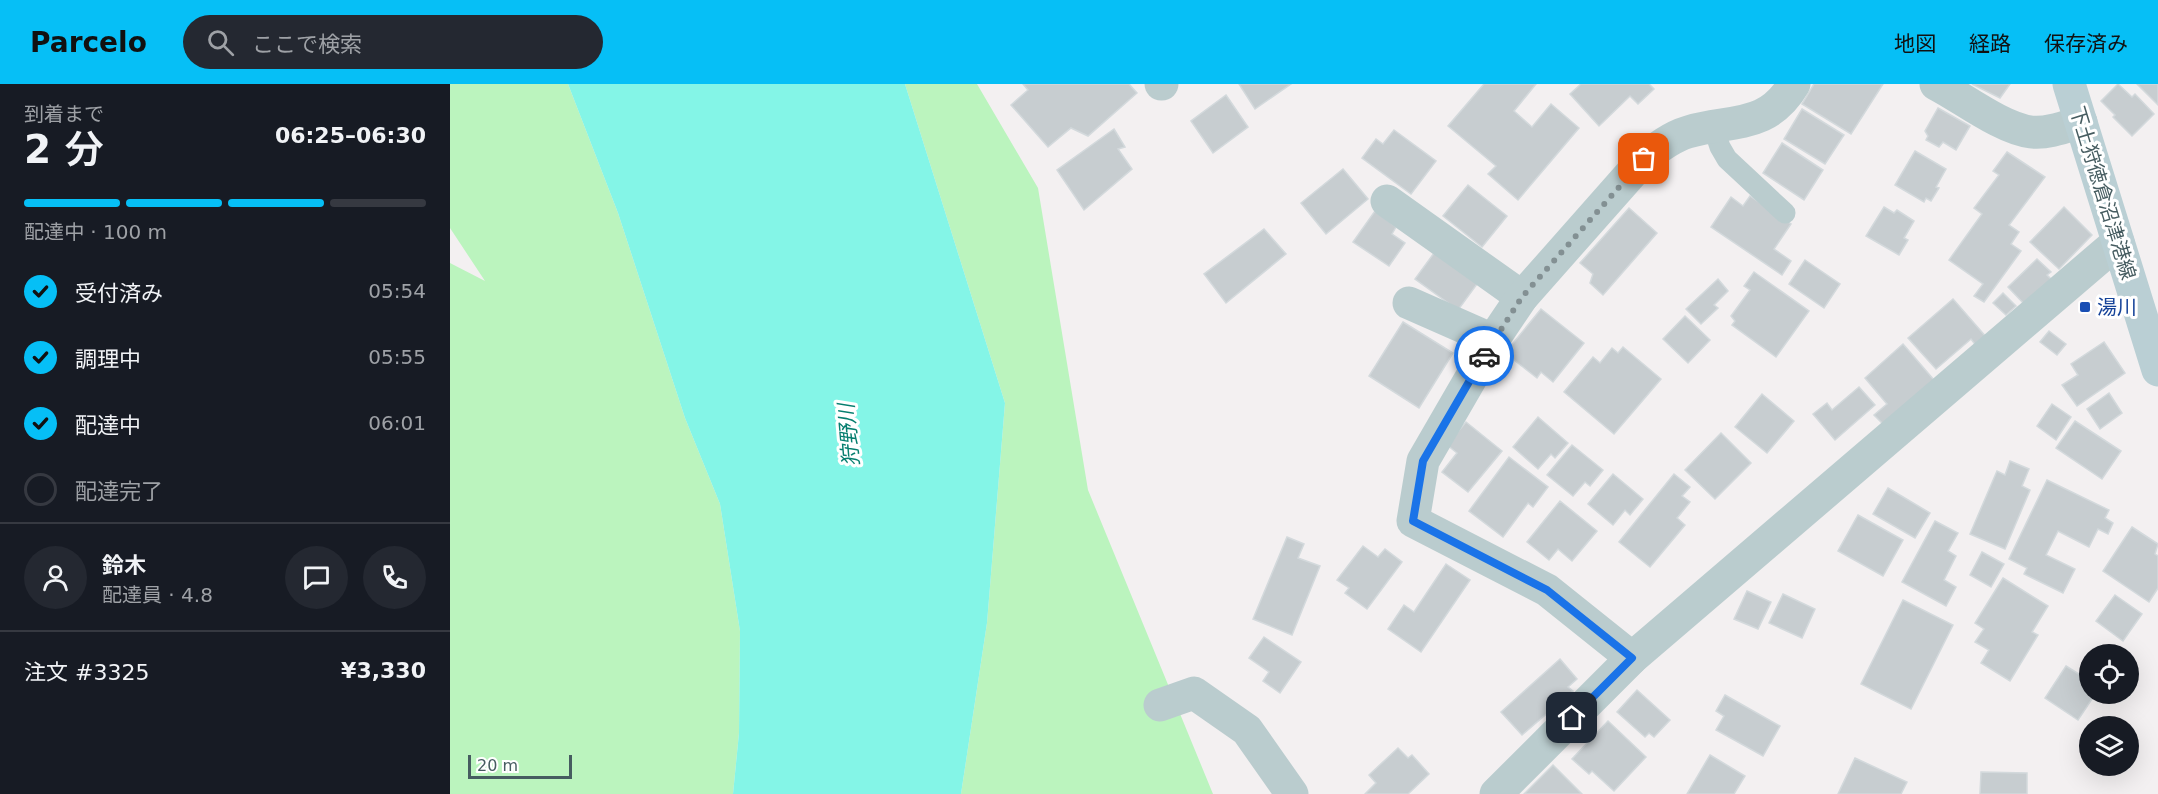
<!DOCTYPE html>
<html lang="ja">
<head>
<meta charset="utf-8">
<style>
	:root { --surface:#171b24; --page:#242831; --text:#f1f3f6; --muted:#9ea1a6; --line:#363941; --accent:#06bff6 }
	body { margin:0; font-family:"DejaVu Sans","Noto Sans JP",sans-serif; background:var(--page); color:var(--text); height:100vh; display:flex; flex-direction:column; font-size:22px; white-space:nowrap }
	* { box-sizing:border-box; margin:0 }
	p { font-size:20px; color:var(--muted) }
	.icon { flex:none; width:33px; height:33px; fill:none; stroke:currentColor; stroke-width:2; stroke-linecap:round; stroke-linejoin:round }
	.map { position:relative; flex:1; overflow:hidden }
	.side { display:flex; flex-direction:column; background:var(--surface); width:450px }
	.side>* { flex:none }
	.tools { position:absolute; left:1629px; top:560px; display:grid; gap:12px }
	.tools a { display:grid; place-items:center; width:60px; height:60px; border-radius:50%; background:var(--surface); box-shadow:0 6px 24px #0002; font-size:30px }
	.scale { position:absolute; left:18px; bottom:15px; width:104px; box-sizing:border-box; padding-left:6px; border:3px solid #465c60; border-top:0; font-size:16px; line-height:21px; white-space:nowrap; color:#465c60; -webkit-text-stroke:4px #fff; paint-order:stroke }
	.pin { position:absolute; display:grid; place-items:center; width:51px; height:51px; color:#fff; margin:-26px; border-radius:12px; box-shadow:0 3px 9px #0006 }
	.courier { position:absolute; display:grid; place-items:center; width:60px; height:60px; margin:-30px; border:4px solid #1a73e8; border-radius:50%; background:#fff; color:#222; box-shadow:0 2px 8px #0007 }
	.head em { font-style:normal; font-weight:600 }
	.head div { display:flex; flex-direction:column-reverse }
	.head { display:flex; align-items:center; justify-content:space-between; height:102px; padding:0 24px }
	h1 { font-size:39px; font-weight:600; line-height:45px }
	.bar { display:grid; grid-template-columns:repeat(4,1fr); gap:9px 6px; align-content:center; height:72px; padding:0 24px }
	.bar i { height:8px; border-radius:4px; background:var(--line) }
	.bar .on { background:var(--accent) }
	.bar p { grid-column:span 4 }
	.line { display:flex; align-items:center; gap:15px; padding:0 24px; border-top:2px solid var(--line) }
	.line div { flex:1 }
	.round { display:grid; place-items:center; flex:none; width:63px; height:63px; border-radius:32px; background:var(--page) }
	ol { padding:0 24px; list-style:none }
	li { display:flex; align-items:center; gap:18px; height:66px }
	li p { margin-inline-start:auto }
	li .icon { padding:6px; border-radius:50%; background:var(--accent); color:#111; stroke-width:4 }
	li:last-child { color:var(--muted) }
	li i { width:33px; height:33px; border:3px solid var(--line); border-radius:50% }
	header { display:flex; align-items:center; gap:36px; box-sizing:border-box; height:84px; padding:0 30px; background:var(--accent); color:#111 }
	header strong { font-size:28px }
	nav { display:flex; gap:33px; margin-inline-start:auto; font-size:21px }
	.search { width:420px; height:54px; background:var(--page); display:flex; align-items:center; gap:15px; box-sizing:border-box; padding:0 21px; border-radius:33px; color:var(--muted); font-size:22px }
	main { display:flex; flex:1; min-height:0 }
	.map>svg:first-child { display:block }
	.green { fill:#bbf4be }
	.water { fill:#84f5e7 }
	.building { fill:#c7cdd0; stroke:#d3d9dc; stroke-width:1.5 }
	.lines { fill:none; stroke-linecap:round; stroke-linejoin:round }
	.service { stroke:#baccce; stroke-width:21 }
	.minor { stroke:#baccce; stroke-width:33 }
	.secondary { stroke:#bacfd4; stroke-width:33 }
	.done { stroke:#839093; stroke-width:6; stroke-dasharray:0 10.8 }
	.route { stroke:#1a73e8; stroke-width:8 }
	.transit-dot { fill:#1a4fb4; stroke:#fff; stroke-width:2 }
	.labels { text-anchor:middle; stroke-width:6; stroke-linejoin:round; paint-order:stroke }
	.street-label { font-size:20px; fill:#465c60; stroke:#fff }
	.transit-label { font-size:20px; fill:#164399; stroke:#fff; text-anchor:start }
	.water-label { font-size:21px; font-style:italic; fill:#067e6f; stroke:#fff }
</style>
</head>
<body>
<header>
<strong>Parcelo</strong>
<div class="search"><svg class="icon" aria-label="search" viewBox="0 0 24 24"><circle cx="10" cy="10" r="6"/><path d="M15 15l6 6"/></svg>ここで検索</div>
<nav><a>地図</a><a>経路</a><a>保存済み</a></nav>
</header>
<main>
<section class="side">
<div class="head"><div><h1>2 分</h1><p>到着まで</p></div><em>06:25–06:30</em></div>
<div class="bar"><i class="on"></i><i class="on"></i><i class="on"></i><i></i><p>配達中 · 100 m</p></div>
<ol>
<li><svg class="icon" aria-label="check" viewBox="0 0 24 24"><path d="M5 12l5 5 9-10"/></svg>受付済み<p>05:54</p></li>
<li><svg class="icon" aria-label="check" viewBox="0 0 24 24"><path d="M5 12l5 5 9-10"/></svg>調理中<p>05:55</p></li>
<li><svg class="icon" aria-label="check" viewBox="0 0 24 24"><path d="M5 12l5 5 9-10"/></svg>配達中<p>06:01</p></li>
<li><i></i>配達完了</li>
</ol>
<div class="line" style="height:108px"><a class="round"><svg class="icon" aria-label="person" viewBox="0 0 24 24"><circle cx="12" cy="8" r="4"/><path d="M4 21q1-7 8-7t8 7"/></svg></a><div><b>鈴木</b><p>配達員 · 4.8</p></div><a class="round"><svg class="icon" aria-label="chat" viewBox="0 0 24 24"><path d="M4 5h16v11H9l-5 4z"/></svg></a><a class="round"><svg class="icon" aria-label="phone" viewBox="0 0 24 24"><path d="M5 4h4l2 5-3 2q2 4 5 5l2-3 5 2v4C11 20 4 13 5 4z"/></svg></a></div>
<div class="line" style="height:78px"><div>注文 #3325</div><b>¥3,330</b></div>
</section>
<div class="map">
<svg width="1708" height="710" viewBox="0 0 1708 710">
	<rect width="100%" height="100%" fill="#f3f0f1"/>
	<!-- green -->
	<g class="green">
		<path d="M 0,0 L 118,0 L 168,129 L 235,334 L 270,420 L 290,547 L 289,649 L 283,710 L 0,710 L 0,179 L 35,197 L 0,144 Z"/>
		<path d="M 455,0 L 527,0 L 588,104 L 638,406 L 763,710 L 511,710 L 537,539 L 555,319 Z"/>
	</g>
	<!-- water -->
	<path class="water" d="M 118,0 L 455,0 L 555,319 L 537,539 L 511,710 L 283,710 L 289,649 L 290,547 L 270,420 L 235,334 L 168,129 Z"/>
	<!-- building -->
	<g class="building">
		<path d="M 573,0 L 679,0 L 687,9 L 638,52 L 621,44 L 598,63 L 561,21 L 578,6 Z"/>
		<path d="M 789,0 L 841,0 L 805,25 Z"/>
		<path d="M 1034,0 L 1086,0 L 1064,27 L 1082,43 L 1101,20 L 1129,44 L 1068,116 L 1038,90 L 1046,82 L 998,42 Z"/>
		<path d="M 1131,0 L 1199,0 L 1204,5 L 1188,20 L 1180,12 L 1149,42 L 1120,10 Z"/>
		<path d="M 1364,0 L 1433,0 L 1401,50 L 1352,20 Z"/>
		<path d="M 1522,0 L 1560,0 L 1550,14 Z"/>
		<path d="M 1668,0 L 1682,13 L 1685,10 L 1704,30 L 1682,52 L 1663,33 L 1665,31 L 1651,17 Z"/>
		<path d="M 1687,0 L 1708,0 L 1708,21 Z"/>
		<path d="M 776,11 L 798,43 L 763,69 L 741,37 Z"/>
		<path d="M 1488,24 L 1520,42 L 1506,66 L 1493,58 L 1489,63 L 1476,56 L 1478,52 L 1475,47 Z"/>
		<path d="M 1352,25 L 1394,51 L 1375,80 L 1334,55 Z"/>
		<path d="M 664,45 L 675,63 L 668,65 L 682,85 L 634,126 L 607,86 Z"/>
		<path d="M 944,46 L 986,77 L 961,110 L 912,74 L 926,55 L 933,60 Z"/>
		<path d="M 1332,59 L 1373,86 L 1354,116 L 1313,89 Z"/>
		<path d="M 1465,67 L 1496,85 L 1486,103 L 1489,104 L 1481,117 L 1476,114 L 1474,118 L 1445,101 Z"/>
		<path d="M 1557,68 L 1595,93 L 1559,141 L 1569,148 L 1561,160 L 1571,167 L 1534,218 L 1524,212 L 1533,200 L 1499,176 L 1532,130 L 1524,124 L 1549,91 L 1543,87 Z"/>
		<path d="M 893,85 L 918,115 L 876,150 L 851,119 Z"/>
		<path d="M 1018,101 L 1057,132 L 1032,163 L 993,132 Z"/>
		<path d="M 1300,112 L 1341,140 L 1324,165 L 1341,177 L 1332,191 L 1261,143 L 1281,113 L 1293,122 Z"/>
		<path d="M 1434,123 L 1444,129 L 1447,126 L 1464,137 L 1454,154 L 1458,156 L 1449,171 L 1416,152 Z"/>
		<path d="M 1614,123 L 1642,151 L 1609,185 L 1580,158 Z"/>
		<path d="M 1179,124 L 1207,149 L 1153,211 L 1140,199 L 1143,190 L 1130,179 Z"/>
		<path d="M 925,127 L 946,143 L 942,150 L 955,159 L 939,182 L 903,158 Z"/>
		<path d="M 814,145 L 836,170 L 776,219 L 754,190 Z"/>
		<path d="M 987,165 L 1030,196 L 1008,226 L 965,195 Z"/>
		<path d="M 1587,175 L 1601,188 L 1597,191 L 1601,195 L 1575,221 L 1558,203 Z"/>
		<path d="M 1355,176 L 1390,200 L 1374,224 L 1339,200 Z"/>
		<path d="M 1304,188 L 1359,227 L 1326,273 L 1282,241 L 1285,237 L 1281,232 L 1300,206 L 1294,202 Z"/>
		<path d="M 1268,195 L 1278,207 L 1264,221 L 1268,224 L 1251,240 L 1236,225 Z"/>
		<path d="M 1553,209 L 1566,222 L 1556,231 L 1543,219 Z"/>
		<path d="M 1503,215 L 1537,254 L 1527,263 L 1521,255 L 1486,285 L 1458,254 Z"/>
		<path d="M 1091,225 L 1134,259 L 1103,298 L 1091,288 L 1087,294 L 1055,269 Z"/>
		<path d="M 1235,232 L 1260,256 L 1238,279 L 1213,255 Z"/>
		<path d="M 953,238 L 1003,269 L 969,324 L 919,292 Z"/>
		<path d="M 1599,247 L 1616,260 L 1607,271 L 1590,258 Z"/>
		<path d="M 1654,258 L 1675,289 L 1627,322 L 1612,301 L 1628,291 L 1621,280 Z"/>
		<path d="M 1453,260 L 1484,296 L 1434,341 L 1424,331 L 1437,320 L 1415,294 Z"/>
		<path d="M 1173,263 L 1211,295 L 1164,350 L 1114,308 L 1143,273 L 1150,279 L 1162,264 L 1168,269 Z"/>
		<path d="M 1409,303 L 1425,321 L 1385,356 L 1363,330 L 1377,319 L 1382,326 Z"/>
		<path d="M 1659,309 L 1672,329 L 1650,345 L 1637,325 Z"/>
		<path d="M 1312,310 L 1344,337 L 1317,369 L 1285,343 Z"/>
		<path d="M 1602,320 L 1621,333 L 1606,356 L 1587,342 Z"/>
		<path d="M 1088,333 L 1118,359 L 1105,374 L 1101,370 L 1088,385 L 1063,363 Z"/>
		<path d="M 1625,337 L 1671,367 L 1652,395 L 1606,364 Z"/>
		<path d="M 1016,338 L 1052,367 L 1018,408 L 992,388 L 1007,369 L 997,361 Z"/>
		<path d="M 1271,349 L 1301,379 L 1265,415 L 1235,386 Z"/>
		<path d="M 1122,361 L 1153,386 L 1140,402 L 1135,398 L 1123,412 L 1097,391 Z"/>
		<path d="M 1059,373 L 1098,403 L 1083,423 L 1078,419 L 1053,453 L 1019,427 Z"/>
		<path d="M 1560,377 L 1579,385 L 1572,402 L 1580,406 L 1555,465 L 1520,450 L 1547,387 L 1555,391 Z"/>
		<path d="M 1163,390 L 1193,415 L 1180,431 L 1175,426 L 1163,441 L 1138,420 Z"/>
		<path d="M 1224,390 L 1240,403 L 1232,412 L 1240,418 L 1227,434 L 1235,441 L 1200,483 L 1169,458 Z"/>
		<path d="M 1597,396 L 1659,426 L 1655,434 L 1663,439 L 1658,450 L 1648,445 L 1639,463 L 1608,447 L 1596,471 L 1625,485 L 1613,509 L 1574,490 L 1577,484 L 1559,475 Z"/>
		<path d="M 1438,404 L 1480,429 L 1465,454 L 1423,430 Z"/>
		<path d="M 1110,417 L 1147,447 L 1122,477 L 1108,465 L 1099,476 L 1077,458 Z"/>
		<path d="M 1408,431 L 1453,456 L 1433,492 L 1388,467 Z"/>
		<path d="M 1485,437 L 1508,449 L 1498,467 L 1506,472 L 1494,496 L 1506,503 L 1496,522 L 1452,498 Z"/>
		<path d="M 1682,443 L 1708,460 L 1705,470 L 1708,472 L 1708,504 L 1699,518 L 1653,487 Z"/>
		<path d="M 837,453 L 854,460 L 848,474 L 870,482 L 842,551 L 803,535 Z"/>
		<path d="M 913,462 L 928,473 L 935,465 L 952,478 L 917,525 L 895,509 L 899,504 L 887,496 Z"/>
		<path d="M 1532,468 L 1554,480 L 1541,503 L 1520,491 Z"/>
		<path d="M 996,480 L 1020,496 L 971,568 L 938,545 L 954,521 L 964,528 Z"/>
		<path d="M 1553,494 L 1598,522 L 1582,548 L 1588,551 L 1560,597 L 1531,579 L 1539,566 L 1525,558 L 1534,545 L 1525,539 Z"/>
		<path d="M 1297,507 L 1321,518 L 1308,545 L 1284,535 Z"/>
		<path d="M 1333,510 L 1365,525 L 1352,554 L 1319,539 Z"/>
		<path d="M 1665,511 L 1692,530 L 1673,557 L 1646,537 Z"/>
		<path d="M 1453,516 L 1503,541 L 1461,625 L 1411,600 Z"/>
		<path d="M 814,553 L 851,578 L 830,609 L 813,597 L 819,588 L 799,574 Z"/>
		<path d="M 1110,575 L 1127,595 L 1118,603 L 1123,607 L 1072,651 L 1051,628 Z"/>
		<path d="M 1616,582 L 1640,597 L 1640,609 L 1646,609 L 1628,636 L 1595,614 Z"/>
		<path d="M 1187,606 L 1220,636 L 1204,653 L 1199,649 L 1195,653 L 1167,628 Z"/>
		<path d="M 1275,611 L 1330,642 L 1313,672 L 1266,646 L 1274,632 L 1266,627 Z"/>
		<path d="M 1158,637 L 1196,673 L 1164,707 L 1142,687 L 1139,690 L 1122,675 Z"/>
		<path d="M 948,664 L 958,674 L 962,671 L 979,690 L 958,710 L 915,710 L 926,699 L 919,691 Z"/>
		<path d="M 1260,671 L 1295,692 L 1284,710 L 1237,710 Z"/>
		<path d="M 1405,674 L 1457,698 L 1451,710 L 1388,710 Z"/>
		<path d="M 1103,681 L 1132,710 L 1074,710 Z"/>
		<path d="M 1531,688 L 1577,689 L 1577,710 L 1530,710 Z"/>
	</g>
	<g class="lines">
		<!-- service -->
		<path class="service" d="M 1263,42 L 1270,63 L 1277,75 L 1335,129"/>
		<!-- minor -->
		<g class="minor">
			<path d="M 711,0 L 712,0"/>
			<path d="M 1486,0 C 1513,14 1551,44 1581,48 C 1597,50 1615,43 1631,38"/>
			<path d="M 937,117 L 1072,213"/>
			<path d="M 959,219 L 1043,256"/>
			<path d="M 1182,574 L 1097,506 L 963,437 L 973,377 L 1043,256 L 1072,213 L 1194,75 C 1207,64 1221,53 1238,48 C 1281,35 1317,46 1344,0"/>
			<path d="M 710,621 L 744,609 L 797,646 L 842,710"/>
			<path d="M 1046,710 L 1182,574 L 1668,158"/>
		</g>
		<!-- secondary -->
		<path class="secondary" d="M 1619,0 L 1708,286"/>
	</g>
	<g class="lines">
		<!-- done -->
		<path class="done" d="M 1034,272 L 1072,213 L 1194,75"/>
		<!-- route -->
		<path class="route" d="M 1034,272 L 973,377 L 963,437 L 1097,506 L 1182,574 L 1122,634"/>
	</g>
	<!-- markers -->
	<rect class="transit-dot" x="1629" y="217" width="12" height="12" rx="3"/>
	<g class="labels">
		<!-- street labels -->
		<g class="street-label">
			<text transform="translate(1653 109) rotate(73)" y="7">下土狩徳倉沼津港線</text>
		</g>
		<!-- transit labels -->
		<g class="transit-label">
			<text x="1647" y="230">湯川</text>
		</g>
		<!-- water labels -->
		<g class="water-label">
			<text transform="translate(399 351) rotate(-95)" y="7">狩野川</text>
		</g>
	</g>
</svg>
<div class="tools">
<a><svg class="icon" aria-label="locate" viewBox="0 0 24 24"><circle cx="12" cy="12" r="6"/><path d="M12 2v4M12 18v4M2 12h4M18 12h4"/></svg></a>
<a><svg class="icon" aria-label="layers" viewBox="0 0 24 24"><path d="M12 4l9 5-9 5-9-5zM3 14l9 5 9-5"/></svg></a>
</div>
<div class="scale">20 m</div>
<div class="pin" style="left:1194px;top:75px;background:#ea580c"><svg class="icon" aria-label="bag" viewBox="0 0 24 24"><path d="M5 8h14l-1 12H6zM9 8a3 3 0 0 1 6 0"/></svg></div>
<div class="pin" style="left:1122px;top:634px;background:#1f2937"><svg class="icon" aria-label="home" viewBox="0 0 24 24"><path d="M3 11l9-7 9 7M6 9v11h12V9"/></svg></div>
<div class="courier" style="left:1034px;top:272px"><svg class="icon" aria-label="car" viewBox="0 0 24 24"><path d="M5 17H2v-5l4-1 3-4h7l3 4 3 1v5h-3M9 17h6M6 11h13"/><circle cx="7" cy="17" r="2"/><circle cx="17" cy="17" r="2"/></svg></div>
</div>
</main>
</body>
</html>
